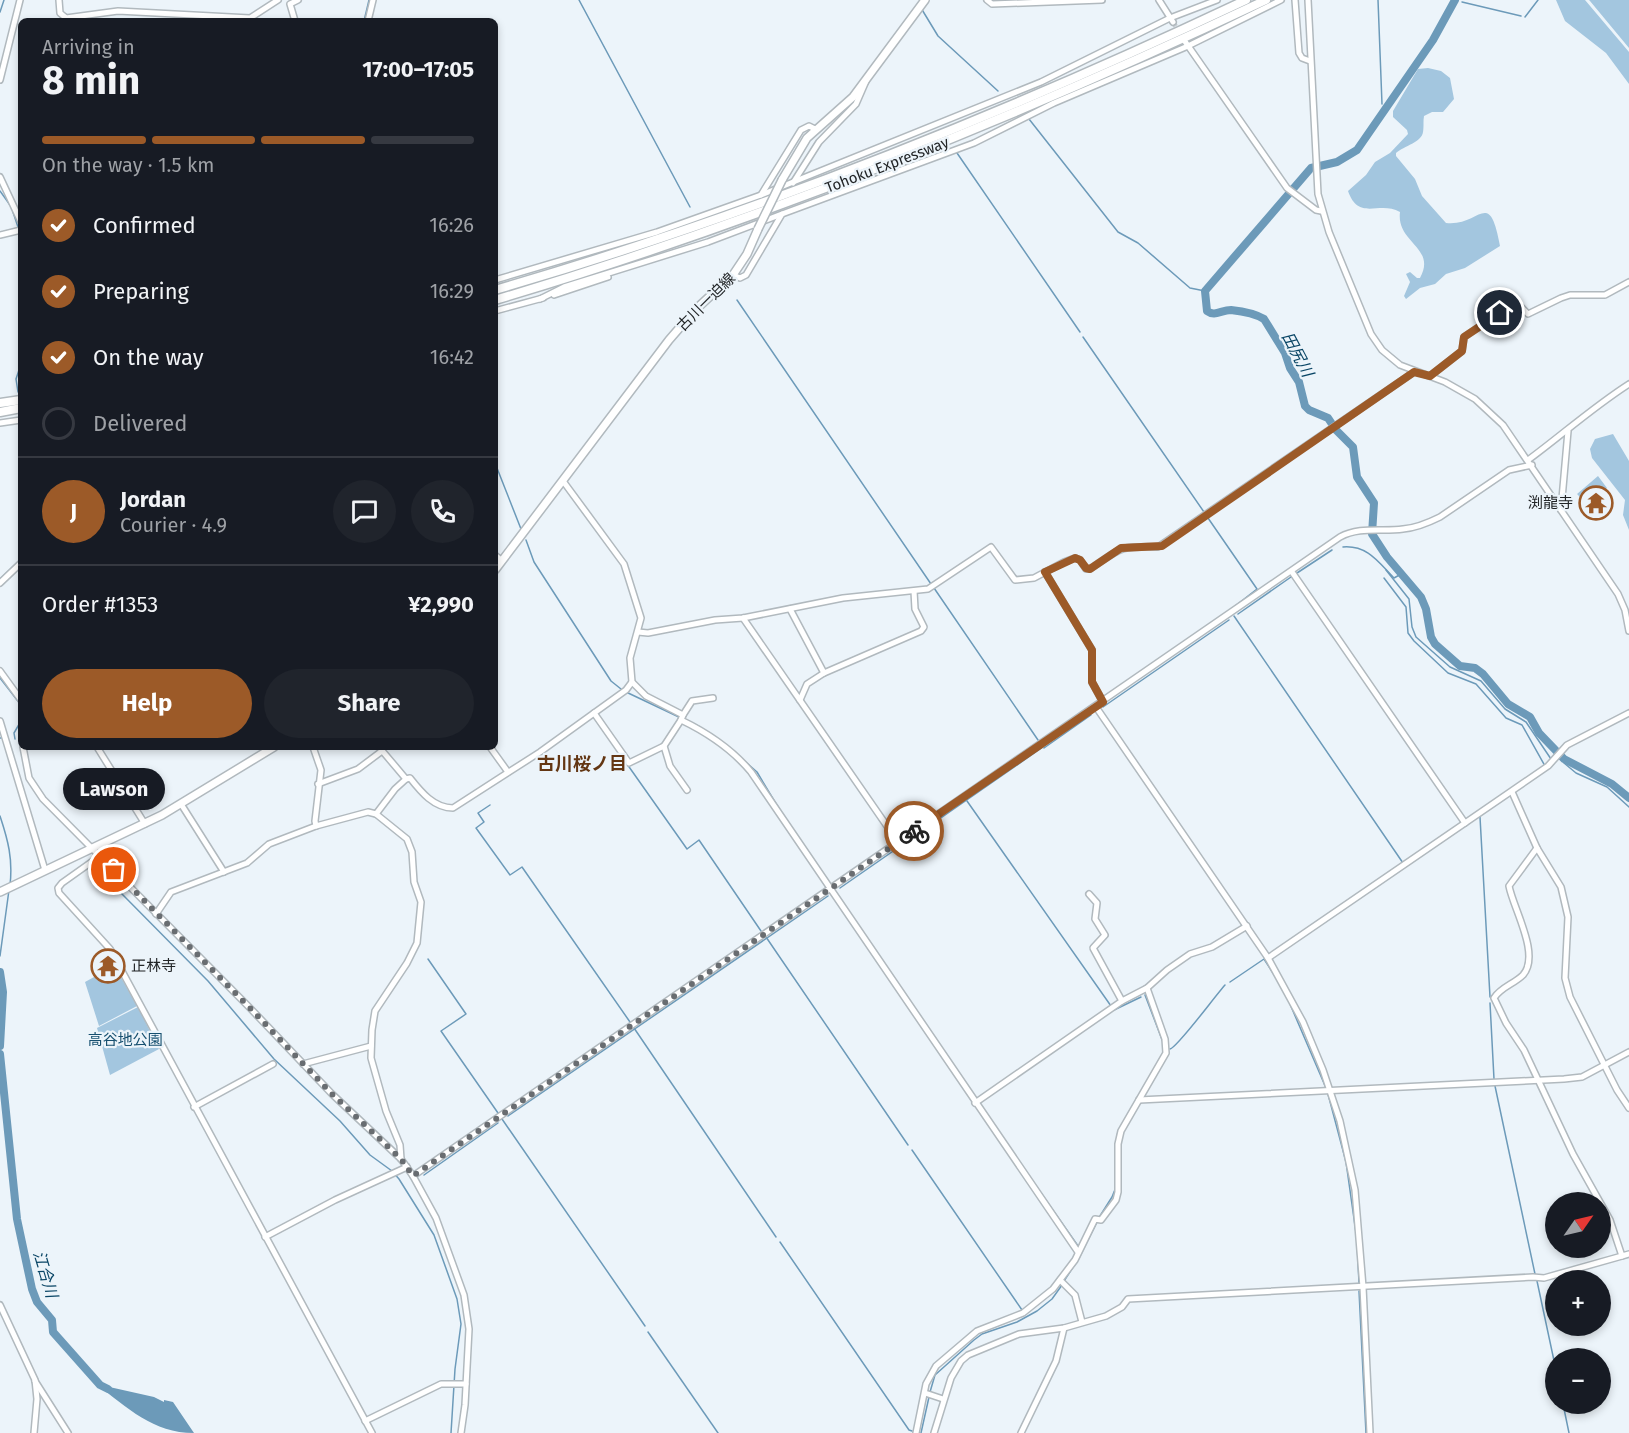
<!DOCTYPE html>
<html lang="en">
<head>
<meta charset="utf-8">
<style>
	:root { --surface:#171b24; --page:#20242c; --text:#f1f3f6; --muted:#9ea1a6; --line:#363941; --accent:#9c5a28 }
	body { margin:0; font-family:"Fira Sans","Noto Sans JP",sans-serif; background:var(--page); color:var(--text); height:100vh; display:flex; flex-direction:column; font-size:22px; white-space:nowrap }
	* { box-sizing:border-box; margin:0 }
	p { font-size:20px; color:var(--muted) }
	.icon { flex:none; width:33px; height:33px; fill:none; stroke:currentColor; stroke-width:2; stroke-linecap:round; stroke-linejoin:round }
	.map { position:relative; flex:1; overflow:hidden }
	.details { position:absolute; left:18px; top:18px; width:480px; height:732px; display:flex; flex-direction:column; background:var(--surface); border-radius:9px; box-shadow:0 3px 9px #0003 }
	.details>* { flex:none }
	.needle { width:39px; rotate:56deg }
	.fabs { position:absolute; left:1545px; top:1192px; display:grid; gap:12px }
	.fabs a { display:grid; place-items:center; width:66px; height:66px; border-radius:50%; background:var(--surface); box-shadow:0 3px 9px #0003; font-size:30px }
	.pin { position:absolute; display:grid; place-items:center; width:51px; height:51px; color:#fff; margin:-26px; border:3px solid #fff; border-radius:50%; box-shadow:0 2px 6px #0007 }
	.courier { position:absolute; display:grid; place-items:center; width:60px; height:60px; margin:-30px; border:4px solid #9c5a28; border-radius:50%; background:#fff; color:#222; box-shadow:0 2px 8px #0007 }
	.bubble { position:absolute; height:42px; border-radius:21px; background:var(--surface); box-shadow:0 3px 9px #0003; font-size:20px; font-weight:700; line-height:42px; text-align:center }
	.head em { font-style:normal; font-weight:700 }
	.head div { display:flex; flex-direction:column-reverse }
	.head { display:flex; align-items:center; justify-content:space-between; height:102px; padding:0 24px }
	h1 { font-size:39px; font-weight:700; line-height:45px }
	.bar { display:grid; grid-template-columns:repeat(4,1fr); gap:9px 6px; align-content:center; height:72px; padding:0 24px }
	.bar i { height:8px; border-radius:4px; background:var(--line) }
	.bar .active { background:var(--accent) }
	.bar p { grid-column:span 4 }
	.line { display:flex; align-items:center; gap:15px; padding:0 24px; border-top:2px solid var(--line) }
	.line div { flex:1 }
	.round { display:grid; place-items:center; flex:none; width:63px; height:63px; border-radius:32px; background:var(--page) }
	ol { padding:0 24px; list-style:none }
	li { display:flex; align-items:center; gap:18px; height:66px }
	li p { margin-inline-start:auto }
	li .icon { padding:6px; border-radius:50%; background:var(--accent); color:#fff; stroke-width:4 }
	li:last-child { color:var(--muted) }
	li i { width:33px; height:33px; border:3px solid var(--line); border-radius:50% }
	.button { display:flex; gap:12px; margin-top:auto; padding:12px 24px }
	.button a { flex:1; height:69px; border-radius:36px; background:var(--accent); color:#fff; font-size:24px; font-weight:700; line-height:69px; text-align:center }
	.button a+a { background:var(--page); color:var(--text) }
	.map>svg:first-child { display:block }
	.green { fill:#a3c6df }
	.water { fill:#6c9ab9 }
	.lines { fill:none; stroke-linecap:round; stroke-linejoin:round }
	.stream { stroke:#6c9ab9; stroke-width:1.5 }
	.river { stroke:#6c9ab9; stroke-width:8 }
	.minor-tunnel { stroke:#c4cbd0; stroke-width:5; stroke-dasharray:5 2.5; stroke-linecap:butt }
	.minor-casing { stroke:#b1b9be; stroke-width:8 }
	.major-casing { stroke:#b1b9be; stroke-width:10 }
	.highway-casing { stroke:#b1b9be; stroke-width:11 }
	.minor { stroke:#fff; stroke-width:5 }
	.major { stroke:#fff; stroke-width:7 }
	.highway { stroke:#fff; stroke-width:8 }
	.major-bridge-casing { stroke:#b1b9be; stroke-width:10; stroke-linecap:butt }
	.major-bridge { stroke:#fff; stroke-width:7 }
	.done { stroke:#696d71; stroke-width:6; stroke-dasharray:0 10.8 }
	.route { stroke:#9c5a28; stroke-width:8 }
	.labels { text-anchor:middle; stroke-width:4.5; stroke-linejoin:round; paint-order:stroke }
	.street-label { font-size:15px; fill:#222527; stroke:#ecf4fa }
	.poi-label { font-size:15px; fill:#222527; stroke:#ecf4fa; text-anchor:end }
	.park-label { font-size:15px; fill:#164f6f; stroke:#ecf4fa }
	.water-label { font-size:16px; font-style:italic; fill:#0a4666; stroke:#ecf4fa }
	.quarter-label { font-size:18px; font-weight:bold; fill:#633613; stroke:#ecf4fa }
</style>
</head>
<body>
<div class="map">
<svg width="1629" height="1433" viewBox="0 0 1629 1433">
	<rect width="100%" height="100%" fill="#ecf4fa"/>
	<!-- green -->
	<g class="green">
		<path d="M 1556,0 L 1585,0 L 1629,52 L 1629,84 L 1606,53 L 1565,21 Z"/>
		<path d="M 1589,0 L 1629,0 L 1629,48 L 1590,1 Z"/>
		<path d="M 1428,68 L 1441,71 L 1450,78 L 1454,99 L 1443,112 L 1432,112 L 1424,116 C 1423,121 1424,126 1423,132 C 1422,142 1404,146 1396,153 L 1396,156 L 1415,179 L 1422,196 L 1446,223 C 1480,227 1489,186 1500,246 L 1465,268 L 1446,274 L 1435,284 L 1420,288 L 1406,299 L 1404,296 L 1410,282 L 1406,274 L 1410,272 L 1417,278 L 1420,278 C 1437,247 1396,243 1400,212 C 1379,200 1359,222 1348,191 L 1366,175 L 1375,162 L 1390,153 L 1408,134 L 1407,130 L 1393,117 L 1393,111 L 1418,69 Z"/>
		<path d="M 1613,434 L 1629,461 L 1629,530 L 1623,515 L 1625,500 L 1592,458 L 1590,449 L 1595,439 Z"/>
		<path d="M 1598,476 L 1607,488 L 1603,492 L 1612,503 L 1608,506 L 1599,496 L 1597,497 L 1595,494 L 1588,500 L 1586,497 L 1583,500 L 1577,494 Z"/>
		<path d="M 105,971 L 109,976 L 118,972 L 137,1006 L 99,1026 L 85,982 Z"/>
		<path d="M 138,1007 L 159,1049 L 110,1075 L 97,1028 Z"/>
	</g>
	<!-- water -->
	<path class="water" d="M 96,1384 L 154,1397 L 164,1402 L 164,1400 L 173,1402 L 194,1433 C 153,1433 128,1408 96,1384 Z"/>
	<g class="lines">
		<!-- stream -->
		<g class="stream">
			<path d="M 579,0 L 690,207"/>
			<path d="M 1378,0 L 1382,104"/>
			<path d="M 1462,2 L 1521,16"/>
			<path d="M 921,8 L 938,36 L 998,91"/>
			<path d="M 0,12 L 4,0"/>
			<path d="M 1525,17 L 1538,0"/>
			<path d="M 364,21 L 369,0"/>
			<path d="M 1385,106 L 1387,108"/>
			<path d="M 1029,119 L 1118,232 L 1138,243 L 1190,288 L 1205,291"/>
			<path d="M 957,153 L 1080,332"/>
			<path d="M 0,191 L 10,205"/>
			<path d="M 13,212 L 18,227"/>
			<path d="M 737,300 L 931,584"/>
			<path d="M 1083,337 L 1204,512"/>
			<path d="M 18,392 L 16,379 L 21,364"/>
			<path d="M 495,463 L 521,529"/>
			<path d="M 1208,518 L 1257,589 L 1230,610"/>
			<path d="M 526,540 L 534,562 L 611,681 L 621,689"/>
			<path d="M 1343,547 C 1368,545 1379,563 1394,578 L 1403,573"/>
			<path d="M 1386,570 L 1409,599 L 1412,627 L 1416,637 L 1450,667 L 1481,681 L 1505,709 L 1526,722 L 1551,759"/>
			<path d="M 1297,573 L 1332,550"/>
			<path d="M 1384,578 L 1406,607 L 1408,633 L 1414,641 L 1448,673 L 1476,684 L 1506,718 L 1522,725 L 1545,766"/>
			<path d="M 0,579 L 21,559"/>
			<path d="M 934,588 L 1038,740"/>
			<path d="M 1238,614 L 1291,577"/>
			<path d="M 1234,616 L 1403,863"/>
			<path d="M 0,678 L 21,705"/>
			<path d="M 626,692 L 681,718"/>
			<path d="M 1103,707 L 1229,620"/>
			<path d="M 688,721 L 700,727"/>
			<path d="M 0,738 L 1,738"/>
			<path d="M 15,739 L 14,733 L 21,721"/>
			<path d="M 724,743 L 757,772 L 781,812"/>
			<path d="M 1044,748 L 1091,715"/>
			<path d="M 1564,763 L 1576,773 L 1607,787 L 1629,807"/>
			<path d="M 627,764 L 687,849 L 699,840 L 761,931"/>
			<path d="M 967,801 L 1111,1006"/>
			<path d="M 490,805 L 478,813 L 484,822 L 476,828 L 510,875 L 522,867 L 630,1022"/>
			<path d="M 0,816 C 8,840 13,859 10,885"/>
			<path d="M 1480,817 L 1490,997"/>
			<path d="M 89,866 L 122,894 L 208,981 L 274,1059 L 340,1121 L 370,1155 L 392,1171 L 399,1179 L 434,1235 L 457,1299 L 461,1324 L 455,1369 L 451,1433"/>
			<path d="M 840,888 L 1043,747"/>
			<path d="M 766,937 L 908,1145"/>
			<path d="M 0,956 L 9,890"/>
			<path d="M 428,959 L 466,1014 L 441,1031 L 498,1113"/>
			<path d="M 1230,982 L 1264,959 L 1275,976"/>
			<path d="M 1145,995 L 1163,1042"/>
			<path d="M 1490,1003 L 1494,1079"/>
			<path d="M 1290,1004 L 1326,1088"/>
			<path d="M 1114,1010 L 1141,997"/>
			<path d="M 634,1028 L 776,1237"/>
			<path d="M 1170,1049 C 1177,1048 1215,996 1225,985"/>
			<path d="M 1495,1086 L 1535,1274"/>
			<path d="M 1328,1094 L 1346,1162 L 1356,1233"/>
			<path d="M 508,1116 L 828,896"/>
			<path d="M 502,1119 L 645,1326"/>
			<path d="M 912,1150 L 1022,1310"/>
			<path d="M 1115,1150 L 1118,1131"/>
			<path d="M 424,1175 L 498,1123"/>
			<path d="M 1031,1179 L 1078,1246"/>
			<path d="M 1100,1216 L 1112,1197 L 1116,1187"/>
			<path d="M 1357,1241 L 1359,1283"/>
			<path d="M 780,1242 L 909,1430 L 912,1431"/>
			<path d="M 1064,1281 L 1079,1258 L 1097,1222"/>
			<path d="M 1537,1281 L 1556,1370"/>
			<path d="M 1359,1291 L 1366,1433"/>
			<path d="M 648,1332 L 718,1433"/>
			<path d="M 930,1392 L 935,1375 L 974,1340 L 982,1334 L 1017,1322 L 1037,1311 L 1052,1299 L 1062,1285"/>
			<path d="M 1563,1404 L 1569,1433"/>
			<path d="M 921,1433 L 929,1397"/>
		</g>
		<!-- river -->
		<g class="river">
			<path d="M 1455,0 L 1433,40 L 1357,150 L 1337,162 L 1311,168 L 1205,291 L 1207,311 C 1215,317 1221,310 1231,310 C 1240,311 1256,314 1264,319 L 1285,353 L 1290,368 L 1299,382 L 1305,406 L 1309,410 L 1328,418 L 1336,430 L 1353,447 L 1357,477 L 1374,503 L 1372,534 L 1387,557 L 1421,597 L 1426,609 L 1431,637 L 1435,644 L 1460,666 L 1475,668 L 1483,674 L 1508,704 L 1530,717 L 1539,733 L 1564,759 L 1612,784 L 1629,798"/>
			<path d="M 0,972 L 3,992 L 0,1046"/>
			<path d="M 0,1054 L 17,1219 L 32,1289 L 37,1302 L 52,1320 L 53,1332 L 100,1385 L 108,1389"/>
		</g>
		<!-- minor-tunnel -->
		<path class="minor-tunnel" d="M 1173,22 L 1184,40"/>
		<defs>
			<g id="minor">
				<path d="M 59,0 L 60,13 L 66,18 L 118,11 L 250,18 L 278,0"/>
				<path d="M 987,0 L 992,4 L 1102,0"/>
				<path d="M 1159,0 L 1173,22"/>
				<path d="M 1295,0 L 1299,53 L 1302,58 L 1310,61"/>
				<path d="M 1308,0 L 1318,194 L 1329,232 L 1371,334 L 1382,350 L 1400,365 L 1445,382 L 1475,399 L 1503,425 L 1618,594 L 1625,610 L 1629,631"/>
				<path d="M 295,21 L 290,4 L 298,0"/>
				<path d="M 368,21 L 373,0"/>
				<path d="M 1184,40 L 1287,188 L 1316,210 L 1321,211"/>
				<path d="M 0,80 L 20,0"/>
				<path d="M 0,177 L 21,222"/>
				<path d="M 793,183 L 819,142 L 856,104 L 866,81"/>
				<path d="M 761,195 L 1041,82 L 1170,18 L 1217,0"/>
				<path d="M 0,235 L 21,230"/>
				<path d="M 733,275 L 740,278 L 746,275 L 782,214 L 974,143 L 1054,103 L 1188,46 L 1281,0"/>
				<path d="M 495,280 L 657,232 L 761,195 L 801,130 L 809,126 L 815,129"/>
				<path d="M 554,295 L 608,277"/>
				<path d="M 540,299 L 564,287 L 708,242 L 782,214"/>
				<path d="M 495,311 L 543,298"/>
				<path d="M 1430,376 L 1462,351 L 1464,337 L 1516,302 L 1528,314 L 1561,298 L 1570,295 L 1605,295 L 1629,282"/>
				<path d="M 0,423 L 21,420"/>
				<path d="M 1528,460 C 1562,435 1593,407 1629,384"/>
				<path d="M 563,481 L 624,564 L 641,618 L 630,658 L 632,682 L 646,696 L 683,715 L 681,720 C 708,733 732,749 751,772 L 1078,1252"/>
				<path d="M 1561,510 L 1568,431"/>
				<path d="M 495,555 L 502,561"/>
				<path d="M 1045,572 L 1092,650 L 1092,682 L 1103,702"/>
				<path d="M 1292,572 L 1465,823 L 1548,766 L 1567,745 L 1629,713"/>
				<path d="M 0,583 L 21,563"/>
				<path d="M 790,609 L 824,673"/>
				<path d="M 743,618 L 898,842"/>
				<path d="M 638,632 L 648,633 L 715,620 L 743,618 L 843,598 L 928,589 L 991,547 L 1015,580 L 1034,578 L 1064,562 L 1075,558 L 1080,560 L 1086,569 L 1090,569 C 1122,547 1119,546 1158,547 L 1414,372"/>
				<path d="M 0,671 L 21,700"/>
				<path d="M 800,700 L 807,684 L 824,673 L 921,631 L 924,627 L 915,609 L 914,591"/>
				<path d="M 1096,707 L 1268,958 L 1303,1022 L 1323,1070 L 1340,1121 L 1355,1190 L 1363,1287 L 1370,1433"/>
				<path d="M 594,713 L 629,763 L 664,746"/>
				<path d="M 683,715 L 692,701 L 713,698"/>
				<path d="M 681,720 L 664,746 L 670,766 L 687,790"/>
				<path d="M 0,721 L 45,870"/>
				<path d="M 23,747 L 29,778 L 43,799 L 249,1007 L 332,1094 L 401,1159 L 413,1176 L 436,1218 L 464,1295 L 469,1329 L 465,1405 L 461,1433"/>
				<path d="M 97,747 L 145,824"/>
				<path d="M 313,747 L 321,770 L 315,821 L 316,826"/>
				<path d="M 379,747 L 406,779 L 410,778 C 421,792 434,808 453,808 L 540,752 L 626,690 L 632,682"/>
				<path d="M 490,747 L 508,772"/>
				<path d="M 318,784 L 358,769 L 382,751"/>
				<path d="M 1512,792 L 1537,848 L 1561,887 L 1568,917 L 1565,978 L 1570,997 L 1617,1090 L 1629,1108"/>
				<path d="M 181,804 L 224,872"/>
				<path d="M 376,814 L 395,789 L 406,779"/>
				<path d="M 1537,848 L 1509,886 C 1513,908 1541,955 1523,975 C 1514,984 1501,987 1494,998 L 1506,1023 L 1524,1050 L 1573,1154 L 1610,1220 L 1622,1256 L 1629,1254"/>
				<path d="M 100,856 L 62,883 L 58,888 L 59,893 L 110,949 L 372,1433"/>
				<path d="M 1089,894 L 1097,903 L 1095,919 L 1105,935 L 1093,948 L 1122,1001"/>
				<path d="M 156,914 L 171,892 L 247,863 L 269,844 L 316,826 L 368,812 L 376,814 L 407,839 L 412,852 L 414,882 L 421,902 L 417,943 L 407,963 L 375,1011 L 372,1030 L 371,1058 L 386,1111 L 400,1145 L 401,1159"/>
				<path d="M 1268,958 L 1465,823"/>
				<path d="M 303,1064 L 371,1046"/>
				<path d="M 1139,1100 L 1564,1079 L 1582,1077 L 1629,1052"/>
				<path d="M 975,1103 L 1122,1001 L 1147,988 L 1167,970 L 1190,954 L 1212,947 L 1247,926"/>
				<path d="M 194,1107 L 273,1064"/>
				<path d="M 413,1176 L 1340,537 C 1360,526 1382,532 1403,529 C 1416,528 1428,523 1440,517 L 1509,470 L 1532,465"/>
				<path d="M 265,1237 L 335,1200 L 407,1167"/>
				<path d="M 1060,1280 L 1075,1295 L 1082,1322"/>
				<path d="M 0,1305 L 35,1380 L 37,1399 L 34,1433"/>
				<path d="M 35,1381 L 68,1433"/>
				<path d="M 925,1393 L 943,1399"/>
				<path d="M 365,1421 L 441,1384 L 466,1384"/>
				<path d="M 916,1433 L 926,1384 L 936,1366 L 977,1331 L 1023,1313 L 1053,1289 L 1075,1260 L 1095,1219 L 1101,1220 L 1116,1200 L 1118,1192 L 1118,1144 L 1121,1131 L 1166,1053 L 1165,1039 L 1147,988"/>
				<path d="M 934,1433 L 951,1378 L 961,1361 L 968,1355 L 1019,1334 L 1064,1328 L 1106,1316 L 1122,1307 L 1128,1299 L 1533,1277 L 1544,1278 L 1622,1256"/>
				<path d="M 1021,1433 L 1056,1361 L 1064,1328"/>
			</g>
			<g id="major">
				<path d="M 782,180 L 807,138 L 853,97 L 925,0"/>
				<path d="M 495,570 L 669,340 L 695,310 L 733,275 L 747,254 L 758,229"/>
				<path d="M 0,892 L 162,815 L 274,747"/>
			</g>
			<g id="highway">
				<path d="M 495,290 C 753,215 1003,115 1246,0"/>
				<path d="M 495,300 C 761,221 1016,118 1266,0"/>
				<path d="M 0,403 L 21,400"/>
				<path d="M 0,412 L 21,408"/>
			</g>
		</defs>
		<!-- minor casing -->
		<use href="#minor" class="minor-casing"/>
		<!-- major casing -->
		<use href="#major" class="major-casing"/>
		<!-- highway casing -->
		<use href="#highway" class="highway-casing"/>
		<!-- minor -->
		<use href="#minor" class="minor"/>
		<!-- major -->
		<use href="#major" class="major"/>
		<!-- highway -->
		<use href="#highway" class="highway"/>
		<defs>
			<path id="major-bridge" d="M 758,229 L 782,180"/>
		</defs>
		<!-- major-bridge casing -->
		<use href="#major-bridge" class="major-bridge-casing"/>
		<!-- major-bridge -->
		<use href="#major-bridge" class="major-bridge"/>
	</g>
	<g class="lines">
		<!-- done -->
		<path class="done" d="M 114,870 L 249,1007 L 332,1094 L 401,1159 L 413,1176 L 914,831"/>
		<!-- route -->
		<path class="route" d="M 914,831 L 1103,702 L 1092,682 L 1092,650 L 1045,572 L 1075,558 L 1080,560 L 1086,568 L 1090,569 L 1121,548 L 1162,546 L 1414,372 L 1430,376 L 1462,351 L 1464,337 L 1500,313"/>
	</g>
	<!-- icons -->
	<defs>
		<symbol id="temple-ring" viewBox="-11 -11 22 22"><circle r="9.5" fill="#ecf4fa" stroke="#9c5a28" stroke-width="1.5"/><path d="M0-6L5-2H3V0L6.5 2.5H4V6H1.5V3h-3V6H-4V2.5H-6.5L-3 0V-2H-5Z" fill="#9c5a28"/></symbol>
	</defs>
	<g fill-rule="evenodd">
		<use href="#temple-ring" x="1577" y="484" width="38" height="38"/>
		<use href="#temple-ring" x="89" y="947" width="38" height="38"/>
	</g>
	<g class="labels">
		<!-- street labels -->
		<g class="street-label">
			<text transform="translate(887 165) rotate(-21)" y="5">Tohoku Expressway</text>
			<text transform="translate(706 302) rotate(-45)" y="5">古川一迫線</text>
		</g>
		<!-- poi labels -->
		<g class="poi-label">
			<text x="1573" y="508">渕龍寺</text>
			<text x="131" y="971" text-anchor="start">正林寺</text>
		</g>
		<!-- park labels -->
		<g class="park-label">
			<text x="125" y="1045">高谷地公園</text>
		</g>
		<!-- water labels -->
		<g class="water-label">
			<text transform="translate(1298 354) rotate(62)" y="6">田尻川</text>
			<text transform="translate(46 1274) rotate(73)" y="6">江合川</text>
		</g>
		<!-- quarter labels -->
		<g class="quarter-label">
			<text x="582" y="770">古川桜ノ目</text>
		</g>
	</g>
</svg>
<div class="fabs">
<a><svg class="needle" viewBox="-14 -14 28 28"><path d="M0-13l5 13h-10z" fill="#e53935"/><path d="M0 13l5-13h-10z" fill="#9ea1a6"/></svg></a>
<a>+</a>
<a>−</a>
</div>
<div class="pin" style="left:114px;top:870px;background:#ea580c"><svg class="icon" aria-label="bag" viewBox="0 0 24 24"><path d="M5 8h14l-1 12H6zM9 8a3 3 0 0 1 6 0"/></svg></div>
<div class="pin" style="left:1500px;top:313px;background:#1f2937"><svg class="icon" aria-label="home" viewBox="0 0 24 24"><path d="M3 11l9-7 9 7M6 9v11h12V9"/></svg></div>
<div class="courier" style="left:914px;top:831px"><svg class="icon" aria-label="bike" viewBox="0 0 24 24"><circle cx="6" cy="16" r="4"/><circle cx="18" cy="16" r="4"/><path d="M6 16l4-8h5l3 8M10 8l3 8H6M13 5h3"/></svg></div>
<div class="bubble" style="left:63px;top:768px;width:102px">Lawson</div>
<section class="details">
<div class="head"><div><h1>8 min</h1><p>Arriving in</p></div><em>17:00–17:05</em></div>
<div class="bar"><i class="active"></i><i class="active"></i><i class="active"></i><i></i><p>On the way · 1.5 km</p></div>
<ol>
<li><svg class="icon" aria-label="check" viewBox="0 0 24 24"><path d="M5 12l5 5 9-10"/></svg>Confirmed<p>16:26</p></li>
<li><svg class="icon" aria-label="check" viewBox="0 0 24 24"><path d="M5 12l5 5 9-10"/></svg>Preparing<p>16:29</p></li>
<li><svg class="icon" aria-label="check" viewBox="0 0 24 24"><path d="M5 12l5 5 9-10"/></svg>On the way<p>16:42</p></li>
<li><i></i>Delivered</li>
</ol>
<div class="line" style="height:108px"><b class="round" style="background:var(--accent);color:#fff">J</b><div><b>Jordan</b><p>Courier · 4.9</p></div><a class="round"><svg class="icon" aria-label="chat" viewBox="0 0 24 24"><path d="M4 5h16v11H9l-5 4z"/></svg></a><a class="round"><svg class="icon" aria-label="phone" viewBox="0 0 24 24"><path d="M5 4h4l2 5-3 2q2 4 5 5l2-3 5 2v4C11 20 4 13 5 4z"/></svg></a></div>
<div class="line" style="height:78px"><div>Order #1353</div><b>¥2,990</b></div>
<div class="button"><a>Help</a><a>Share</a></div>
</section>
</div>
</body>
</html>
